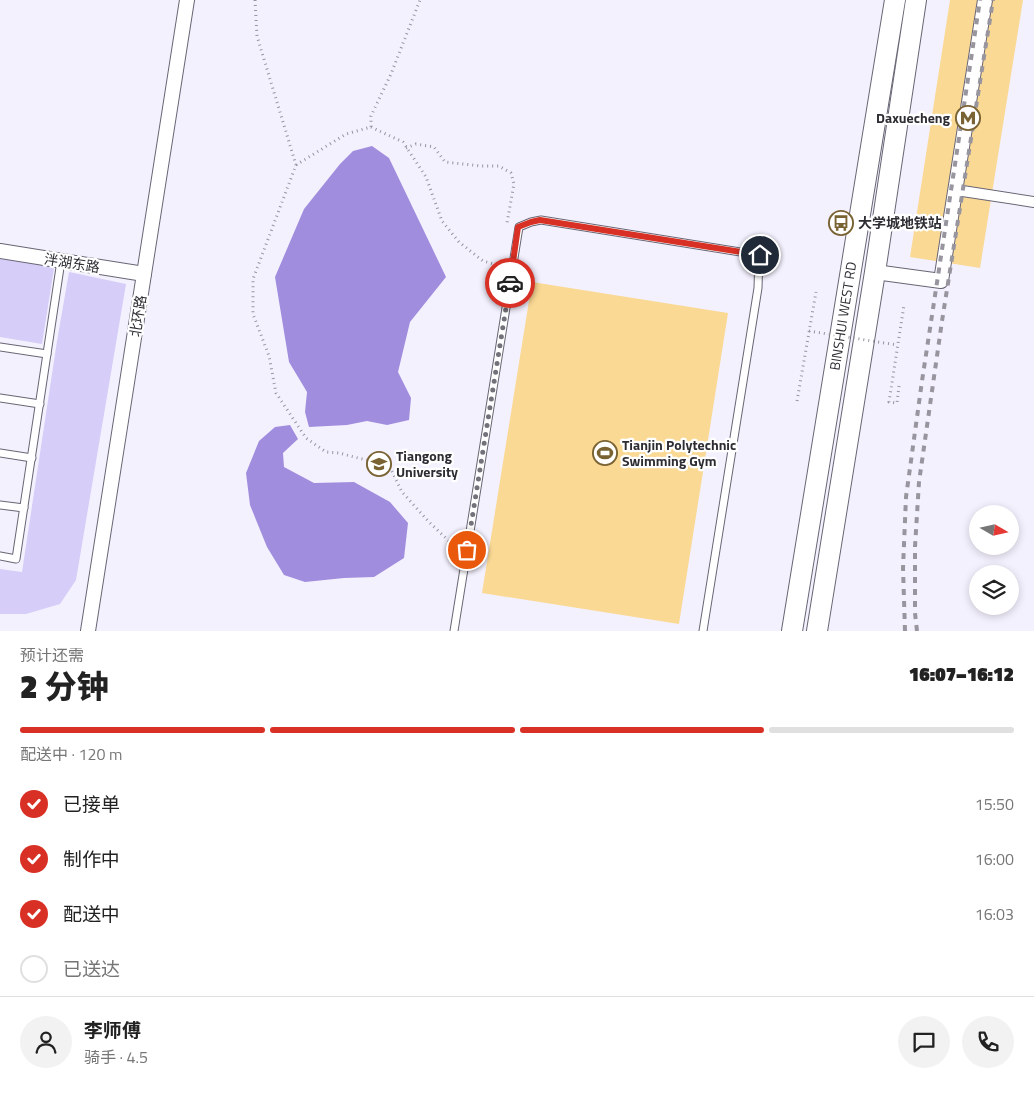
<!DOCTYPE html>
<html lang="zh">
<head>
<meta charset="utf-8">
<style>
	:root { --surface:#fff; --page:#f2f2f2; --text:#222; --muted:#767676; --line:#e0e0e0; --accent:#d93025 }
	body { margin:0; font-family:"Titillium Web","Noto Sans SC",sans-serif; background:var(--page); color:var(--text); height:100vh; display:flex; flex-direction:column; font-size:19px; white-space:nowrap }
	* { box-sizing:border-box; margin:0 }
	p { font-size:16px; color:var(--muted) }
	.icon { flex:none; width:28px; height:28px; fill:none; stroke:currentColor; stroke-width:2; stroke-linecap:round; stroke-linejoin:round }
	.map { position:relative; height:631px; overflow:hidden }
	.drawer { display:flex; flex-direction:column; background:var(--surface); flex:1 }
	.drawer>* { flex:none }
	.needle { width:32px; rotate:99deg }
	.buttons { position:absolute; left:969px; top:505px; display:grid; gap:10px }
	.buttons a { display:grid; place-items:center; width:50px; height:50px; border-radius:50%; background:var(--surface); box-shadow:0 2px 8px #0003; font-size:25px }
	.pin { position:absolute; display:grid; place-items:center; width:42px; height:42px; color:#fff; margin:-21px; border:2px solid #fff; border-radius:50%; box-shadow:0 1px 5px #0007 }
	.courier { position:absolute; display:grid; place-items:center; width:50px; height:50px; margin:-25px; border:4px solid #d93025; border-radius:50%; background:#fff; color:#222; box-shadow:0 1px 6px #0007 }
	.headline em { font-style:normal; font-weight:800 }
	.headline div { display:flex; flex-direction:column-reverse }
	.headline { display:flex; align-items:center; justify-content:space-between; height:85px; padding:0 20px }
	h1 { font-size:32px; font-weight:800; line-height:38px }
	.bar { display:grid; grid-template-columns:repeat(4,1fr); gap:8px 5px; align-content:center; height:60px; padding:0 20px }
	.bar i { height:6px; border-radius:4px; background:var(--line) }
	.bar .on { background:var(--accent) }
	.bar p { grid-column:span 4 }
	.line { display:flex; align-items:center; gap:12px; padding:0 20px; border-top:1px solid var(--line) }
	.line div { flex:1 }
	.round { display:grid; place-items:center; flex:none; width:52px; height:52px; border-radius:26px; background:var(--page) }
	ol { padding:0 20px; list-style:none }
	li { display:flex; align-items:center; gap:15px; height:55px }
	li p { margin-inline-start:auto }
	li .icon { padding:5px; border-radius:50%; background:var(--accent); color:#fff; stroke-width:4 }
	li:last-child { color:var(--muted) }
	li i { width:28px; height:28px; border:2px solid var(--line); border-radius:50% }
	.map>svg:first-child { display:block }
	.green { fill:#d6cdf8 }
	.water { fill:#a18ddd }
	.building { fill:#fad995 }
	.lines { fill:none; stroke-linecap:round; stroke-linejoin:round }
	.service-casing { stroke:#696674; stroke-width:9 }
	.pedestrian-casing { stroke:#696674; stroke-width:12 }
	.minor-casing { stroke:#696674; stroke-width:16 }
	.secondary-casing { stroke:#696674; stroke-width:22 }
	.path { stroke:#97959f; stroke-width:3; stroke-dasharray:1 4; stroke-linecap:butt }
	.service { stroke:#fff; stroke-width:7 }
	.pedestrian { stroke:#fff; stroke-width:10 }
	.minor { stroke:#fff; stroke-width:14 }
	.secondary { stroke:#fff; stroke-width:20 }
	.rail { stroke:#98959f; stroke-width:4; stroke-dasharray:6 6; stroke-linecap:butt }
	.path-bridge { stroke:#97959f; stroke-width:3; stroke-dasharray:1 4; stroke-linecap:butt }
	.done { stroke:#73727a; stroke-width:5; stroke-dasharray:0 9 }
	.route { stroke:#d93025; stroke-width:6 }
	.labels { text-anchor:middle; stroke-width:4.5; stroke-linejoin:round; paint-order:stroke }
	.poi-label { font-size:14px; font-weight:bold; fill:#2e2d33; stroke:#fff; text-anchor:start }
	.street-label { font-size:14px; fill:#2e2d33; stroke:#fff }
</style>
</head>
<body>
<div class="map">
<svg width="1034" height="631" viewBox="0 0 1034 631">
	<rect width="100%" height="100%" fill="#f4f1fe"/>
	<!-- green -->
	<g class="green">
		<path d="M 0,253 L 55,262 L 42,344 L 0,337 Z"/>
		<path d="M 69,272 L 126,284 L 76,580 L 60,604 L 26,614 L 0,614 L 0,569 L 22,572 L 57,341 Z"/>
	</g>
	<!-- water -->
	<g class="water">
		<path d="M 372,146 L 389,158 L 446,277 L 410,322 L 398,372 L 411,398 L 409,420 L 387,425 L 367,421 L 347,425 L 309,427 L 305,412 L 307,392 L 289,362 L 275,277 L 304,209 L 340,164 L 353,151 Z"/>
		<path d="M 290,425 L 298,439 L 283,453 L 284,467 L 314,483 L 354,482 L 390,502 L 408,523 L 404,558 L 374,577 L 344,578 L 305,582 L 284,575 L 267,547 L 250,505 L 246,473 L 259,441 L 275,427 Z"/>
	</g>
	<!-- building -->
	<g class="building">
		<path d="M 950,0 L 1023,0 L 980,268 L 910,257 Z"/>
		<path d="M 532,282 L 728,313 L 679,624 L 482,593 Z"/>
	</g>
	<g class="lines">
		<defs>
			<g id="service">
				<path d="M 0,347 L 47,354"/>
				<path d="M 0,398 L 40,404"/>
				<path d="M 0,453 L 32,458"/>
				<path d="M 0,505 L 24,508"/>
				<path d="M 0,556 L 16,559 L 61,261"/>
				<path d="M 454,631 L 519,227 L 531,222 L 541,220 L 759,255 L 758,288 L 703,631"/>
			</g>
			<path id="pedestrian" d="M 956,190 L 1034,202"/>
			<g id="minor">
				<path d="M 0,251 L 144,274"/>
				<path d="M 875,272 L 941,281 L 985,0"/>
				<path d="M 88,631 L 187,0"/>
			</g>
			<g id="secondary">
				<path d="M 792,631 L 895,0"/>
				<path d="M 817,631 L 875,272 L 916,0"/>
			</g>
		</defs>
		<!-- service casing -->
		<use href="#service" class="service-casing"/>
		<!-- pedestrian casing -->
		<use href="#pedestrian" class="pedestrian-casing"/>
		<!-- minor casing -->
		<use href="#minor" class="minor-casing"/>
		<!-- secondary casing -->
		<use href="#secondary" class="secondary-casing"/>
		<!-- path -->
		<g class="path">
			<path d="M 255,0 L 257,36 L 296,165 L 253,279 L 253,314 L 269,356 L 276,393 L 306,438 L 326,452 L 339,453 L 358,458 L 389,465 L 402,492 L 429,522 L 451,543 L 458,546"/>
			<path d="M 371,127 L 403,142 L 426,177 L 442,221 L 459,242 L 483,261 L 501,266 L 501,264"/>
			<path d="M 406,148 L 416,144 L 434,147 L 445,162 L 481,166 L 499,166 L 511,173 L 514,184 L 507,223"/>
			<path d="M 296,165 L 346,134 L 371,127 L 371,116 L 391,74 L 420,0"/>
			<path d="M 899,386 L 897,403 L 889,402 L 904,305"/>
			<path d="M 797,401 L 816,292"/>
		</g>
		<!-- service -->
		<use href="#service" class="service"/>
		<!-- pedestrian -->
		<use href="#pedestrian" class="pedestrian"/>
		<!-- minor -->
		<use href="#minor" class="minor"/>
		<!-- secondary -->
		<use href="#secondary" class="secondary"/>
		<!-- rail -->
		<g class="rail">
			<path d="M 905,631 L 903,568 L 906,497 L 922,381 L 980,0"/>
			<path d="M 917,631 L 915,613 L 915,547 L 919,482 L 942,321 L 993,0"/>
		</g>
		<!-- path-bridge -->
		<path class="path-bridge" d="M 809,331 L 897,345"/>
	</g>
	<g class="lines">
		<!-- done -->
		<path class="done" d="M 467,550 L 510,283"/>
		<!-- route -->
		<path class="route" d="M 510,283 L 518,227 L 531,222 L 540,220 L 760,255"/>
	</g>
	<!-- icons -->
	<defs>
		<symbol id="metro-ring" viewBox="-11 -11 22 22"><circle r="9.5" fill="#fff" stroke="#7a6333" stroke-width="1.5"/><path d="M-5.5 5V-5H-3L0 0L3-5H5.5V5H3V-.5L0 4L-3-.5V5Z" fill="#7a6333"/></symbol>
		<symbol id="bus-ring" viewBox="-11 -11 22 22"><circle r="9.5" fill="#fff" stroke="#7a6333" stroke-width="1.5"/><path d="M-5-6H5V4H4V6H2V4H-2V6H-4V4H-5ZM-3.5-4V0h7V-4ZM-3.5 1.2v1.5H-2V1.2ZM2 1.2v1.5H3.5V1.2Z" fill="#7a6333"/></symbol>
		<symbol id="stadium-ring" viewBox="-11 -11 22 22"><circle r="9.5" fill="#fff" stroke="#7a6333" stroke-width="1.5"/><path d="M0-5a6.5 5 0 1 0 0 10a6.5 5 0 1 0 0-10ZM-3.5-1.8h7v3.6h-7Z" fill="#7a6333"/></symbol>
		<symbol id="university-ring" viewBox="-11 -11 22 22"><circle r="9.5" fill="#fff" stroke="#7a6333" stroke-width="1.5"/><path d="M0-5L7-2L0 1L-7-2ZM-4 1L0 2.5L4 1V4Q0 6-4 4Z" fill="#7a6333"/></symbol>
	</defs>
	<g fill-rule="evenodd">
		<use href="#metro-ring" x="954" y="104" width="28" height="28"/>
		<use href="#bus-ring" x="827" y="209" width="28" height="28"/>
		<use href="#stadium-ring" x="591" y="439" width="28" height="28"/>
		<use href="#university-ring" x="365" y="450" width="28" height="28"/>
	</g>
	<g class="labels">
		<!-- poi labels -->
		<g class="poi-label">
			<text x="950" y="123" text-anchor="end">Daxuecheng</text>
			<text x="858" y="228">大学城地铁站</text>
			<text x="622" y="450">Tianjin Polytechnic<tspan x="622" dy="16">Swimming Gym</tspan></text>
			<text x="396" y="461">Tiangong<tspan x="396" dy="16">University</tspan></text>
		</g>
		<!-- street labels -->
		<g class="street-label">
			<text transform="translate(72 263) rotate(9)" y="5">泮湖东路</text>
			<text transform="translate(138 316) rotate(-81)" y="5">北环路</text>
			<text transform="translate(843 316) rotate(-81)" y="5">BINSHUI WEST RD</text>
		</g>
	</g>
</svg>
<div class="buttons">
<a><svg class="needle" viewBox="-14 -14 28 28"><path d="M0-13l5 13h-10z" fill="#e53935"/><path d="M0 13l5-13h-10z" fill="#767676"/></svg></a>
<a><svg class="icon" aria-label="layers" viewBox="0 0 24 24"><path d="M12 4l9 5-9 5-9-5zM3 14l9 5 9-5"/></svg></a>
</div>
<div class="pin" style="left:467px;top:550px;background:#ea580c"><svg class="icon" aria-label="bag" viewBox="0 0 24 24"><path d="M5 8h14l-1 12H6zM9 8a3 3 0 0 1 6 0"/></svg></div>
<div class="pin" style="left:760px;top:255px;background:#1f2937"><svg class="icon" aria-label="home" viewBox="0 0 24 24"><path d="M3 11l9-7 9 7M6 9v11h12V9"/></svg></div>
<div class="courier" style="left:510px;top:283px"><svg class="icon" aria-label="car" viewBox="0 0 24 24"><path d="M5 17H2v-5l4-1 3-4h7l3 4 3 1v5h-3M9 17h6M6 11h13"/><circle cx="7" cy="17" r="2"/><circle cx="17" cy="17" r="2"/></svg></div>
</div>
<section class="drawer">
<div class="headline"><div><h1>2 分钟</h1><p>预计还需</p></div><em>16:07–16:12</em></div>
<div class="bar"><i class="on"></i><i class="on"></i><i class="on"></i><i></i><p>配送中 · 120 m</p></div>
<ol>
<li><svg class="icon" aria-label="check" viewBox="0 0 24 24"><path d="M5 12l5 5 9-10"/></svg>已接单<p>15:50</p></li>
<li><svg class="icon" aria-label="check" viewBox="0 0 24 24"><path d="M5 12l5 5 9-10"/></svg>制作中<p>16:00</p></li>
<li><svg class="icon" aria-label="check" viewBox="0 0 24 24"><path d="M5 12l5 5 9-10"/></svg>配送中<p>16:03</p></li>
<li><i></i>已送达</li>
</ol>
<div class="line" style="height:90px"><a class="round"><svg class="icon" aria-label="person" viewBox="0 0 24 24"><circle cx="12" cy="8" r="4"/><path d="M4 21q1-7 8-7t8 7"/></svg></a><div><b>李师傅</b><p>骑手 · 4.5</p></div><a class="round"><svg class="icon" aria-label="chat" viewBox="0 0 24 24"><path d="M4 5h16v11H9l-5 4z"/></svg></a><a class="round"><svg class="icon" aria-label="phone" viewBox="0 0 24 24"><path d="M5 4h4l2 5-3 2q2 4 5 5l2-3 5 2v4C11 20 4 13 5 4z"/></svg></a></div>
</section>
</body>
</html>
